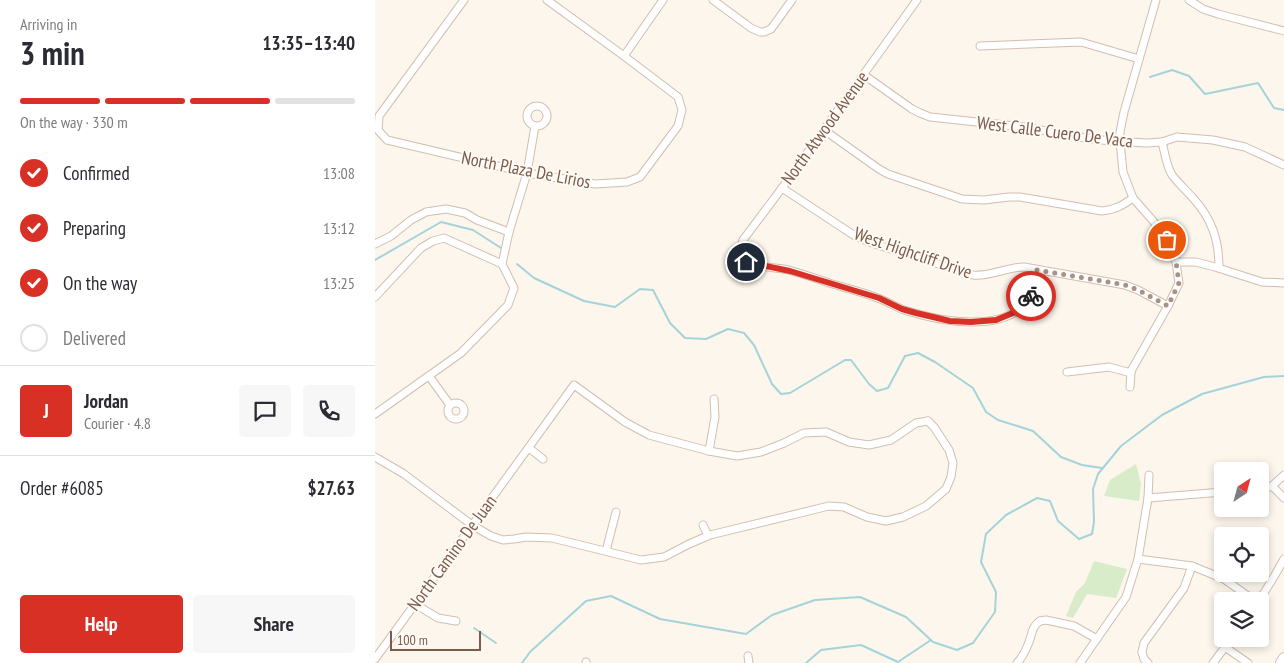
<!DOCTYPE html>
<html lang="en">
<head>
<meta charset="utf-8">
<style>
	:root { --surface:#fff; --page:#f7f7f7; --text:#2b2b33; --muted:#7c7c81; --line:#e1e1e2; --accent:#d93025 }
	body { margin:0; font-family:"PT Sans Narrow",sans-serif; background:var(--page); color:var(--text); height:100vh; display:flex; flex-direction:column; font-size:19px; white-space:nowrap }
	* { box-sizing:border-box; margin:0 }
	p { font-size:16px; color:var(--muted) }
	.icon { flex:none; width:28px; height:28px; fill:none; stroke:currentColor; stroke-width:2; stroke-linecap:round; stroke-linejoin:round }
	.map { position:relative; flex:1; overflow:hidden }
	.drawer { display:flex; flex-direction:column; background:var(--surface); width:375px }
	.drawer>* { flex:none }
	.needle { width:32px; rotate:36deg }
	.fabs { position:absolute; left:839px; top:462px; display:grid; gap:10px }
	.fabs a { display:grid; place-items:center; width:55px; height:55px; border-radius:5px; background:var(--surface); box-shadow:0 2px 8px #0003; font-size:25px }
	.scale { position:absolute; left:15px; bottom:12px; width:91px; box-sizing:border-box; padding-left:5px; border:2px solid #7a5c4d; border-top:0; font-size:14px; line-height:18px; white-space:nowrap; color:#7a5c4d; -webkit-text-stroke:4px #fffaf3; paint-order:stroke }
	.pin { position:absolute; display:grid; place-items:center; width:42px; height:42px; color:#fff; margin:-21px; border:2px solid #fff; border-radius:50%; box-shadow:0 1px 5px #0007 }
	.courier { position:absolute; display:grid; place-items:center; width:50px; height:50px; margin:-25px; border:4px solid #d93025; border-radius:50%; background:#fff; color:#222; box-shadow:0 1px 6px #0007 }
	.summary em { font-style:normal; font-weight:600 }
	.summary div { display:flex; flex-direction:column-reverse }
	.summary { display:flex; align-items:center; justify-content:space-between; height:85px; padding:0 20px }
	h1 { font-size:32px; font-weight:600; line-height:38px }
	.bar { display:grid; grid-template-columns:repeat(4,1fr); gap:8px 5px; align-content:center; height:60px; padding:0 20px }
	.bar i { height:6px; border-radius:4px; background:var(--line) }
	.bar .active { background:var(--accent) }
	.bar p { grid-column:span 4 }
	.line { display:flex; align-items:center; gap:12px; padding:0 20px; border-top:1px solid var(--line) }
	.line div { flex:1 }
	.round { display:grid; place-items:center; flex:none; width:52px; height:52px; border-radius:5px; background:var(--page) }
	ol { padding:0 20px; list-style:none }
	li { display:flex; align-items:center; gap:15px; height:55px }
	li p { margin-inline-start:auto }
	li .icon { padding:5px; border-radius:50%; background:var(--accent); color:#fff; stroke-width:4 }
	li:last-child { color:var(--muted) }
	li i { width:28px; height:28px; border:2px solid var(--line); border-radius:50% }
	.cta { display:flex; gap:10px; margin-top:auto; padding:10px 20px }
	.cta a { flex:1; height:58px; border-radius:5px; background:var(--accent); color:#fff; font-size:20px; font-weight:600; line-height:58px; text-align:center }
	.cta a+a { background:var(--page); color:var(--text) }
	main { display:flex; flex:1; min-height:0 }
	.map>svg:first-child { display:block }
	.green { fill:#d8ecc9 }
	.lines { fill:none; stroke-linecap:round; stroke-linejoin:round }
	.stream { stroke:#a5d3da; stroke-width:2 }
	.street-casing { stroke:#d1beb0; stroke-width:9 }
	.secondary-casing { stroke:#d6c0b0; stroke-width:12 }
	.street { stroke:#fff; stroke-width:7 }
	.secondary { stroke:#fff; stroke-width:10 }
	.done { stroke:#a89285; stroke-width:5; stroke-dasharray:0 9 }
	.route { stroke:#d93025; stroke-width:6 }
	.labels { text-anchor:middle; stroke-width:4; stroke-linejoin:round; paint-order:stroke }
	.street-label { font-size:18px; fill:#7a5c4d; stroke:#fffaf3 }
</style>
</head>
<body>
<main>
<section class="drawer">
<div class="summary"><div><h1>3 min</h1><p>Arriving in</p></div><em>13:35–13:40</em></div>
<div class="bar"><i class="active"></i><i class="active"></i><i class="active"></i><i></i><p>On the way · 330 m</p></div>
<ol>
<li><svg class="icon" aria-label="check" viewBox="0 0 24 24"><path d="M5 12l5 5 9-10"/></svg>Confirmed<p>13:08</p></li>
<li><svg class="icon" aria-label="check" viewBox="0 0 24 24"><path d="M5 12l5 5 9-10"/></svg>Preparing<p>13:12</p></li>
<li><svg class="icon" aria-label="check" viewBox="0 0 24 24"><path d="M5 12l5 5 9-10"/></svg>On the way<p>13:25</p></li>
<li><i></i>Delivered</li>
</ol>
<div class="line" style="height:90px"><b class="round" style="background:var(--accent);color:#fff">J</b><div><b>Jordan</b><p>Courier · 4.8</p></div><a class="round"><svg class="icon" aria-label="chat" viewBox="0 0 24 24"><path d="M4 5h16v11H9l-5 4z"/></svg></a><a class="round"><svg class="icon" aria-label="phone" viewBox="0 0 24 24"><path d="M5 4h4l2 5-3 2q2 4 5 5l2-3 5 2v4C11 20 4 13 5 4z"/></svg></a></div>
<div class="line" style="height:65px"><div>Order #6085</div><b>$27.63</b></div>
<div class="cta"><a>Help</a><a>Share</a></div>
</section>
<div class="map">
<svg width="909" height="663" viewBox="0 0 909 663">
	<rect width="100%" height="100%" fill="#fdf6ec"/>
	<!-- green -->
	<g class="green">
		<path d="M 761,464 L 766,484 L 764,501 L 729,496 L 735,480 Z"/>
		<path d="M 719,561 L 752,569 L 741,598 L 712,594 L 698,618 L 691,616 L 701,592 L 710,583 Z"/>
	</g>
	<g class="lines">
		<!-- stream -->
		<g class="stream">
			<path d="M 775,77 L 797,70 L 814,76 L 830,94 L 883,83 L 899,108 L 909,110"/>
			<path d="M 0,260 L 66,222 L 98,230 L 126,248"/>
			<path d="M 142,264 L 159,278 L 209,301 L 240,307 L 265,289 L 278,290 L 295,323 L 310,338 L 331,339 L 353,329 L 369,333 L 379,345 L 397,384 L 406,394 L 415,393 L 470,360 L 476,360 L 494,384 L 502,391 L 513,388 L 530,356 L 543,353 L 560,362 L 598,388 L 611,412 L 623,420 L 658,431 L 686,457 L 707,465 L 727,468"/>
			<path d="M 99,628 L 121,643"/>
			<path d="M 147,663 L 155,652 L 211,601 L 236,596 L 285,619 L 371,634 L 397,615 L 440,600 L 485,597 L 531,617 L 558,642 L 582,650 L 598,643 L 620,612 L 621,592 L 606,562 L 611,534 L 631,515 L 662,498 L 675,501 L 683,521 L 704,539 L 717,534 L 719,522 L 718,489 L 723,474 L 746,446 L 787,415 L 827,394 L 889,377 L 909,376"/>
			<path d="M 431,663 L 446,650 L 486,645 L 523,662 L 556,640"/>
		</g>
		<defs>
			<g id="street">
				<path d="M 89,0 L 4,116 L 3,130 L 12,140 L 152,173 L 220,184 L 252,182 L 265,177 L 303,126 L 307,110 L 303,97 L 249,56 L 172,0"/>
				<path d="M 338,0 L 376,28 L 385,32 L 389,32 L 396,29 L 417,0"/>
				<path d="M 814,0 L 828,9 L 843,14 L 909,31"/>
				<path d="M 605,46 L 706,42 L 764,59"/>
				<path d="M 249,56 L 288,0"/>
				<path d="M 489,75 L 537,109 L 545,113 L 555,117 L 649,127 L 710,138 L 736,141 L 772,143 L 787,142 L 802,137 L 838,140 L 870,147 L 909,165"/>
				<circle cx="162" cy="116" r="10"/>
				<path d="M 449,130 L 504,169 L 513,174 L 587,199 L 609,200 L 634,197 L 645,197 L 727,211 C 740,210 748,205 758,198"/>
				<path d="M 787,142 C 790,153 791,165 797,175 C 803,183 811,190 818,198 C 837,219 844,240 844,268"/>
				<path d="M 407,188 L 480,236 L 497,243 L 598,275 C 616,277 631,267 649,267 L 750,285 L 763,290 L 793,306"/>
				<path d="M 0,244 L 16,236 L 36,220 L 51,212 L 71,209 L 90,213 L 102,220 L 134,232"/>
				<path d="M 366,259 C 380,268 399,267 414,270 C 427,274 441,278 454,283 C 471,288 488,292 505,299 C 513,302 521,307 529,310 C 564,321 635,336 656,295 C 660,287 661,279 662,270"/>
				<path d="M 366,259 L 365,251 L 368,240 L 407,188 L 542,0"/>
				<path d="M 801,262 L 821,262 L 840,267 L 887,282 L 909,283"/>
				<path d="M 359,266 L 366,259"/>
				<path d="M 0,297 L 46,248 L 58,241 L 69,238 L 127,264"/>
				<path d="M 692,372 L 734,367 L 756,373"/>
				<path d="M 54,376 L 75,405"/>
				<path d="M 755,387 L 756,371 L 793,306 L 804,283 L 801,262 L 792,240 L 779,222 L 758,198 L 748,172 L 745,141 L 745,132 L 749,112 L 781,0"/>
				<circle cx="81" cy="411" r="8"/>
				<path d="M 0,414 L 86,353 L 133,305 L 139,288 L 127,264 L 134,232 L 152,173 L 160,126"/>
				<path d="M 154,448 L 168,459"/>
				<path d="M 334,451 L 340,417 L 339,399"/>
				<path d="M 0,457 L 29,474 L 97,525 L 116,536 L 128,540 L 139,539 L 151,537 L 177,538 L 266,560 L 289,557 L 314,544 L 335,535 L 454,506 L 469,507 L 492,517 L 511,521 L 528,517 L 551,506 L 571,489 L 576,477 L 578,463 L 574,450 L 559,427 L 553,421"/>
				<path d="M 897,486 L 909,498"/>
				<path d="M 885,490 L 897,486 L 909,475"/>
				<path d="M 773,498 L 848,492"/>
				<path d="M 328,525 L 333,536"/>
				<path d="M 231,551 L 241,512"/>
				<path d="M 763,559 L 817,566 L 849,579 L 880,601"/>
				<path d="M 884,601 L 900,575 L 909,559"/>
				<path d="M 40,604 L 63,618 L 81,621"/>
				<path d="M 665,621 L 671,620 L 699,626 L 722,639"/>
				<path d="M 850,647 L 873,663"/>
				<path d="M 767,652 L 769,643 L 809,588 L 817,566"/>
				<path d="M 767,652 L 769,659 L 773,663"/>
				<path d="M 373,656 L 374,663"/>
				<path d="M 0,659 L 199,385 L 250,422 L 274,435 L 334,451 L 362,456 L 386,452 L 409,443 L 429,433 L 451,432 L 474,442 L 494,445 L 516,440 L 541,423 L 553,421"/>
				<path d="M 211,663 L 211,662"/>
				<path d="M 642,663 C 648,657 651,650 654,642 C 657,634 657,626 665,621"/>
				<path d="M 705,663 L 751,597 L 763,559 L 773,498 L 774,475"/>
				<path d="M 838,663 L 856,639"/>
			</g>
			<path id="secondary" d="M 906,663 L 909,658"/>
		</defs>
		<!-- street casing -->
		<use href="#street" class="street-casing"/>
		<!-- secondary casing -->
		<use href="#secondary" class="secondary-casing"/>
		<!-- street -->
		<use href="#street" class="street"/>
		<!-- secondary -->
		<use href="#secondary" class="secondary"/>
	</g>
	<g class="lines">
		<!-- done -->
		<path class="done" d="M 656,296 L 661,283 L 662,270 L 750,285 L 763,290 L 793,306 L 804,283 L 801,262 L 792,240"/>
		<!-- route -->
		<path class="route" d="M 371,262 L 415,271 L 504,298 L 527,309 L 541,313 L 575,321 L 596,322 L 621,320 L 638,313 L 648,306 L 656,296"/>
	</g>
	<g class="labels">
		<!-- street labels -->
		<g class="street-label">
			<text transform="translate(450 128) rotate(-54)" y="6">North Atwood Avenue</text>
			<text transform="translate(680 132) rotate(7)" y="6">West Calle Cuero De Vaca</text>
			<text transform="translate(151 170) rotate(11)" y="6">North Plaza De Lirios</text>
			<text transform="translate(538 253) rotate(19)" y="6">West Highcliff Drive</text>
			<text transform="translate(77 553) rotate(-54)" y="6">North Camino De Juan</text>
		</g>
	</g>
</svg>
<div class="fabs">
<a><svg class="needle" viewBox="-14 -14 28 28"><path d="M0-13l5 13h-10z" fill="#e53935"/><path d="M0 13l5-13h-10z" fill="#7c7c81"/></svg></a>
<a><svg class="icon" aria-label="locate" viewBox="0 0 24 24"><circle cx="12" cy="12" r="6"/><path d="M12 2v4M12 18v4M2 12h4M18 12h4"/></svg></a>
<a><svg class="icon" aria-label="layers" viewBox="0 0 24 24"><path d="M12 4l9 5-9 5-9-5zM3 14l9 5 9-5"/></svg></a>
</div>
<div class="scale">100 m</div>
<div class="pin" style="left:792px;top:240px;background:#ea580c"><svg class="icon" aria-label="bag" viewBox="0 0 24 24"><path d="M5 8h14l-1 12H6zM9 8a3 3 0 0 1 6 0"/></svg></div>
<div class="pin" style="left:371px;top:262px;background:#1f2937"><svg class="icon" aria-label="home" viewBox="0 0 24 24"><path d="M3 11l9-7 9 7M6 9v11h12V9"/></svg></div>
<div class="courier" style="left:656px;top:296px"><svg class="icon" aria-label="bike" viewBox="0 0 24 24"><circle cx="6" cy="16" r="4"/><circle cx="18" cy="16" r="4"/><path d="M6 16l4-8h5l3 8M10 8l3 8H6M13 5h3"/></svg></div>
</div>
</main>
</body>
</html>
